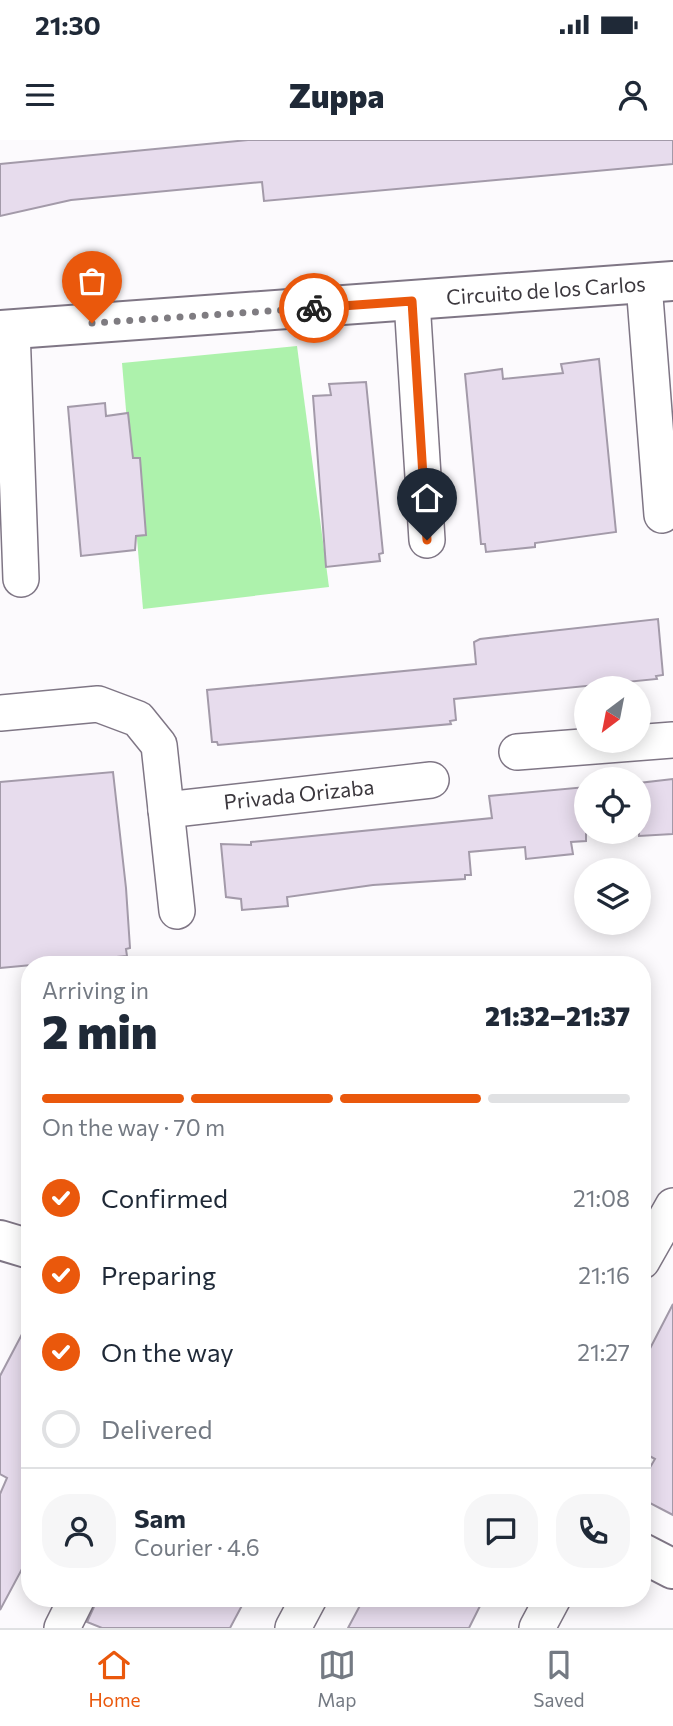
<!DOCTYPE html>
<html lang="en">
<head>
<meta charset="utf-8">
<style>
	:root { --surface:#fff; --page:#f6f6f7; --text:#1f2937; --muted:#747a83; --line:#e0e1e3; --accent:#ea580c }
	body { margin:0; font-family:Commissioner,sans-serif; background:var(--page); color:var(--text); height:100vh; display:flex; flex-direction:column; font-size:26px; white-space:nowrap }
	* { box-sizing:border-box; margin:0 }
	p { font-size:23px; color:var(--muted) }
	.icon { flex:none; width:38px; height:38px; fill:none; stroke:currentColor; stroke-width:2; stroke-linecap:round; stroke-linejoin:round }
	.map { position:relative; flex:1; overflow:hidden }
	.drawer { position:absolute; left:21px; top:816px; width:630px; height:651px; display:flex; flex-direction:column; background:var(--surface); border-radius:28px; box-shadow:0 4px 18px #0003 }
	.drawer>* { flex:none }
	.needle { width:46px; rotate:212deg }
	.tools { position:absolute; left:574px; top:536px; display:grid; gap:14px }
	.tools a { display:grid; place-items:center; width:77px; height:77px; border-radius:50%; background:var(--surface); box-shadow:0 4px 18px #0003; font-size:35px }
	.pin { position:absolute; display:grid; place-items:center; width:60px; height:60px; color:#fff; margin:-72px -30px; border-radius:50% 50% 50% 0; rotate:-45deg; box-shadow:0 0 7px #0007 }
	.pin .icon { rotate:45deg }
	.courier { position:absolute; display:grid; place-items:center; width:70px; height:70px; margin:-35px; border:5px solid #ea580c; border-radius:50%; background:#fff; color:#222; box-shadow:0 2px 9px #0007 }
	.summary em { font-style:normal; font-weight:800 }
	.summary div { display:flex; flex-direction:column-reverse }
	.summary { display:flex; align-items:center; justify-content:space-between; height:119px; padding:0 21px }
	h1 { font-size:46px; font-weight:800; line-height:52px }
	.bar { display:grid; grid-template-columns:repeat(4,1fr); gap:10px 7px; align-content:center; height:84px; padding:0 21px }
	.bar i { height:9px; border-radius:5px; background:var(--line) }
	.bar .active { background:var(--accent) }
	.bar p { grid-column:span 4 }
	.line { display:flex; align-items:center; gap:18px; padding:0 21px; border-top:2px solid var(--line) }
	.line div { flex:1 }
	.round { display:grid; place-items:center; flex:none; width:74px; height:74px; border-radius:28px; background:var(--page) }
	ol { padding:0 21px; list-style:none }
	li { display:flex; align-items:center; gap:21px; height:77px }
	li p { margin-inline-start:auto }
	li .icon { padding:7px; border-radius:50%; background:var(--accent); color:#fff; stroke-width:4 }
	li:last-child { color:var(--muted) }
	li i { width:38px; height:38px; border:4px solid var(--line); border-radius:50% }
	.status { display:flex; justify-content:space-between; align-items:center; height:49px; padding:0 35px; background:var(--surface); direction:ltr }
	.status svg { height:19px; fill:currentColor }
	header { display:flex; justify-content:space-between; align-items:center; height:91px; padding:0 21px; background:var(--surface); font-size:32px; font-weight:800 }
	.tabs { display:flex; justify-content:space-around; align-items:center; height:98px; border-top:2px solid var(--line); background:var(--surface); font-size:19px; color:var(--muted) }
	.tabs a { display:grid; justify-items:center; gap:4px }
	.tabs .active { color:var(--accent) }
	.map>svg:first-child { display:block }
	.green { fill:#adf2ac }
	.building { fill:#e7dced; stroke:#a39aa9; stroke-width:2 }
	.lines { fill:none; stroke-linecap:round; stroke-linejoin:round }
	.street-casing { stroke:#7f7685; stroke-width:38 }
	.secondary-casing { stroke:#7f7685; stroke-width:42 }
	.street { stroke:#fff; stroke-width:35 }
	.secondary { stroke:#fff; stroke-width:38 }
	.done { stroke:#7f7c81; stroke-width:7; stroke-dasharray:0 12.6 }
	.route { stroke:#ea580c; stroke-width:9 }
	.labels { text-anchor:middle; stroke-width:7; stroke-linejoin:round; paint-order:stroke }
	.street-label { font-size:21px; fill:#3c383e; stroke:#fff }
</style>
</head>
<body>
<div class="status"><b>21:30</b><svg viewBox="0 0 49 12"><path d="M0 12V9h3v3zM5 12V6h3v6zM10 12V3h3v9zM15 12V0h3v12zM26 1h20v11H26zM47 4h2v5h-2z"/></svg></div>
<header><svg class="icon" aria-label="menu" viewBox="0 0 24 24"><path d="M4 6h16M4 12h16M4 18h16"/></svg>Zuppa<svg class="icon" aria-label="person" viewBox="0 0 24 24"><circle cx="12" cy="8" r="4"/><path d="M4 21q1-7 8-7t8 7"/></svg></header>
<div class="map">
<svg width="673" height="1488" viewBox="0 0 673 1488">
	<rect width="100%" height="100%" fill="#fcfafd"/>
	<!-- green -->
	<path class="green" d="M 297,206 L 329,447 L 143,469 L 122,223 Z"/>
	<!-- building -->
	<g class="building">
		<path d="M 248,0 L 673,0 L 673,24 L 264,61 L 262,42 L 71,60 L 0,76 L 0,24 Z"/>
		<path d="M 599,219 L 616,392 L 535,403 L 535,407 L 486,412 L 485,404 L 481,404 L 465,234 L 502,229 L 503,239 L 563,233 L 561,224 Z"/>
		<path d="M 366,242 L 383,413 L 379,414 L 380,421 L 326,427 L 313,256 L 331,255 L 329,244 Z"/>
		<path d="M 105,263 L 106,276 L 128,273 L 133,318 L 140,318 L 146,395 L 136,396 L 135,410 L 81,416 L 68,267 Z"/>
		<path d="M 658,479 L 663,535 L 656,536 L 657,539 L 454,559 L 456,580 L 450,581 L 451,584 L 218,605 L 217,602 L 212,602 L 207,550 L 476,524 L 474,502 L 480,499 Z"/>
		<path d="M 113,632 L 126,748 L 130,808 L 126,809 L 127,816 L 0,828 L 0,642 Z"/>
		<path d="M 673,639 L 673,694 L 639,696 L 639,643 Z"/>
		<path d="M 586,647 L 586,701 L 571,702 L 573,714 L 526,719 L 525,707 L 469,712 L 471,735 L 465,735 L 465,739 L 373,745 L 287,757 L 288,766 L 242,770 L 241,759 L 226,757 L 221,704 L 251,705 L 251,702 L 492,678 L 489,656 Z"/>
		<path d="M 673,1164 L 673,1375 L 642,1359 L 642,1341 L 655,1319 L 642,1312 L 642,1224 Z"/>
		<path d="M 30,1179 L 30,1414 L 0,1470 L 0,1354 L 7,1338 L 0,1334 L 0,1236 Z"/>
		<path d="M 98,1458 L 246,1458 L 230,1488 L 102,1488 L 87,1482 Z"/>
		<path d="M 364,1458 L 484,1458 L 469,1488 L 348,1488 Z"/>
	</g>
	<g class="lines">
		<defs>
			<g id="street">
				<path d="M 644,144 L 662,375"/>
				<path d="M 412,161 L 427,400"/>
				<path d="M 12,189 L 21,439"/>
				<path d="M 0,573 L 98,564 L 138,579 L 159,605 L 177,771"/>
				<path d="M 517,612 L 673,600"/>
				<path d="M 166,670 L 431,640"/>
				<path d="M 642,1121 L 673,1066"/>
				<path d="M 62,1488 L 77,1458"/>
				<path d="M 293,1488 L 309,1458"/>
				<path d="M 537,1488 L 553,1458"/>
			</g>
			<g id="secondary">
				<path d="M 0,190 L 673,141"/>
				<path d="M 0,1100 L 30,1109"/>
				<path d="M 642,1413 L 673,1429"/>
			</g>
		</defs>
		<!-- street casing -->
		<use href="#street" class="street-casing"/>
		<!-- secondary casing -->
		<use href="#secondary" class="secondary-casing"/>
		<!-- street -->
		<use href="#street" class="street"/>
		<!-- secondary -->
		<use href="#secondary" class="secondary"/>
	</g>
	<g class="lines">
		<!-- done -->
		<path class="done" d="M 92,183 L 314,168"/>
		<!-- route -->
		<path class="route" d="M 314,168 L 412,161 L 427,400"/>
	</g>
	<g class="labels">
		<!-- street labels -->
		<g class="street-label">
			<text transform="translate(546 151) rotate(-4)" y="7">Circuito de los Carlos</text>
			<text transform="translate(299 655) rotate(-6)" y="7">Privada Orizaba</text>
		</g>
	</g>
</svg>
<div class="tools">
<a><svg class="needle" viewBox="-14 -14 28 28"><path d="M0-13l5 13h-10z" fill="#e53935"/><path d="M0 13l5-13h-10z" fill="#747a83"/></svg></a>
<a><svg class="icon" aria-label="locate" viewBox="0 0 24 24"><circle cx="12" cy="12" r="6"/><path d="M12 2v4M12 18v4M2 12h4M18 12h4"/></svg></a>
<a><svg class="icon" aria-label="layers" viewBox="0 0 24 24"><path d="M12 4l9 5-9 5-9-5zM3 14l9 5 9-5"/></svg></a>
</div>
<div class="pin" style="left:92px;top:183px;background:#ea580c"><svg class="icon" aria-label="bag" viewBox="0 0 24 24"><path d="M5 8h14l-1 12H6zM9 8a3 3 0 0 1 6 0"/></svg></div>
<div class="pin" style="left:427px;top:400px;background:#1f2937"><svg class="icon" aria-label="home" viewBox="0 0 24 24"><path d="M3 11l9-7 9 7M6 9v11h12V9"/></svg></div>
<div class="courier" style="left:314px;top:168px"><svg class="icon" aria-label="bike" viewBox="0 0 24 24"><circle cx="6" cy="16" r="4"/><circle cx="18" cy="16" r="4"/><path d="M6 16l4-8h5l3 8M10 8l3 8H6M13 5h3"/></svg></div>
<section class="drawer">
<div class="summary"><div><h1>2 min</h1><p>Arriving in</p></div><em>21:32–21:37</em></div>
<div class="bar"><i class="active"></i><i class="active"></i><i class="active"></i><i></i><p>On the way · 70 m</p></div>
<ol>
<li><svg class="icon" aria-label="check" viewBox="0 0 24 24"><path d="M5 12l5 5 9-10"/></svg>Confirmed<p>21:08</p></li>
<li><svg class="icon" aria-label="check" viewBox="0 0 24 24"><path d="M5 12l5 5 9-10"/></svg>Preparing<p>21:16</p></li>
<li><svg class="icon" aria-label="check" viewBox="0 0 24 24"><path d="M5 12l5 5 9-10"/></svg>On the way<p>21:27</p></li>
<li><i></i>Delivered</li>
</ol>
<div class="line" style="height:126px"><a class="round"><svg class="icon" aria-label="person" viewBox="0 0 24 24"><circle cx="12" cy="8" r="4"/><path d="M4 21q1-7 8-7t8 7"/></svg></a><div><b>Sam</b><p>Courier · 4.6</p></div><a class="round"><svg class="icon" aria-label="chat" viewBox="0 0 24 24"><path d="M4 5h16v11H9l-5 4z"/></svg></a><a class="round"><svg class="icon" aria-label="phone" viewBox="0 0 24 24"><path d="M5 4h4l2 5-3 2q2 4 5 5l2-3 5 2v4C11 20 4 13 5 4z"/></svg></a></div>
</section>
</div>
<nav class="tabs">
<a class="active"><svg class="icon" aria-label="home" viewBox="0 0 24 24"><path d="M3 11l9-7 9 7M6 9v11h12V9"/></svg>Home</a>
<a><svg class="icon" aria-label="map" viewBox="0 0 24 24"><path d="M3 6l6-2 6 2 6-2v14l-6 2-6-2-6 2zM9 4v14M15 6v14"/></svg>Map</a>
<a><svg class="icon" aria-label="saved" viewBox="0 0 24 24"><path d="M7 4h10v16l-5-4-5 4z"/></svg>Saved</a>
</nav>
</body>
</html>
